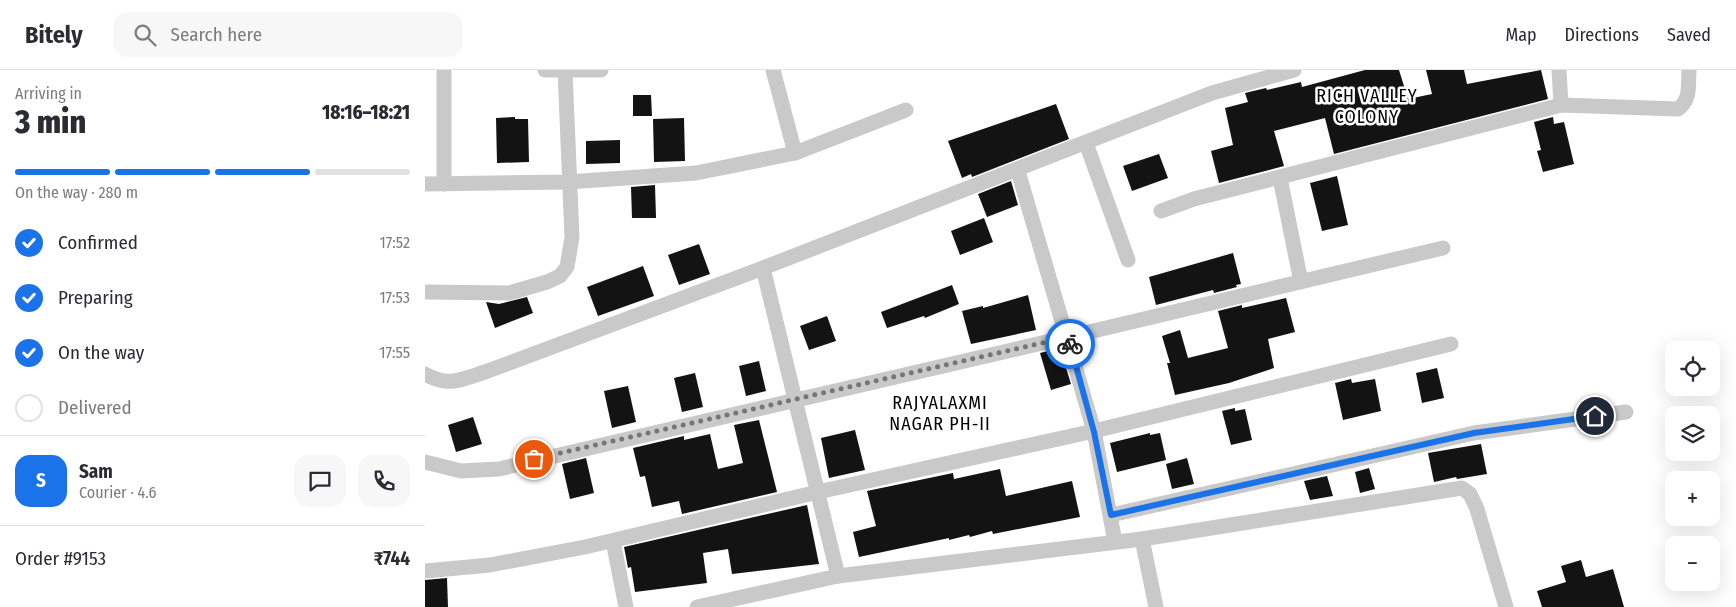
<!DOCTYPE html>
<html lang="en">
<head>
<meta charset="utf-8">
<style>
	:root { --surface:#fff; --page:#f7f7f7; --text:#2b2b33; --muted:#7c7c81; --line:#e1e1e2; --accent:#1a73e8 }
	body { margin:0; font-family:"Fira Sans Condensed",sans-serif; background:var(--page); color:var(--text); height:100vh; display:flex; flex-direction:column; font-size:19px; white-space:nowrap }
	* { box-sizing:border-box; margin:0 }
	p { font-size:16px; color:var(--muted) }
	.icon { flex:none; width:28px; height:28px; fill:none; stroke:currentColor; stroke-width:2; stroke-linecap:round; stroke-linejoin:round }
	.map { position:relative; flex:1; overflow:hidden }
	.drawer { display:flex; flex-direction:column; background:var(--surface); width:425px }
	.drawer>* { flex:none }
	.tools { position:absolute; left:1240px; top:271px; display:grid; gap:10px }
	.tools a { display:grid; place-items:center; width:55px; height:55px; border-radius:10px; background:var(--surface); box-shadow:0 5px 20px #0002; font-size:25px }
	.pin { position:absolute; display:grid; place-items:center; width:42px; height:42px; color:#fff; margin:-21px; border:2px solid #fff; border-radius:50%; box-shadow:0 1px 5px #0007 }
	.courier { position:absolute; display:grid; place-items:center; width:50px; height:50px; margin:-25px; border:4px solid #1a73e8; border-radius:50%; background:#fff; color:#222; box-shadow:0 1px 6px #0007 }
	.summary em { font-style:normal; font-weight:800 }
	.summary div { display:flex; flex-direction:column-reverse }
	.summary { display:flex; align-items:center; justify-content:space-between; height:85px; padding:0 15px }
	h1 { font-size:32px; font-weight:800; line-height:38px }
	.bar { display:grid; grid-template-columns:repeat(4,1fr); gap:8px 5px; align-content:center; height:60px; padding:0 15px }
	.bar i { height:6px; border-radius:4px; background:var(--line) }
	.bar .active { background:var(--accent) }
	.bar p { grid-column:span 4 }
	.line { display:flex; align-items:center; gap:12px; padding:0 15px; border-top:1px solid var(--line) }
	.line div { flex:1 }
	.round { display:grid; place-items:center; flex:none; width:52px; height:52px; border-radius:15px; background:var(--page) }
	ol { padding:0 15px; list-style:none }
	li { display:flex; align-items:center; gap:15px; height:55px }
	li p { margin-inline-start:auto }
	li .icon { padding:5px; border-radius:50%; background:var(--accent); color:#fff; stroke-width:4 }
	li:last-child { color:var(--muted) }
	li i { width:28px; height:28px; border:2px solid var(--line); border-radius:50% }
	header { display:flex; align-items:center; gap:30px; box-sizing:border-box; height:70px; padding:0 25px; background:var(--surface); border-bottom:1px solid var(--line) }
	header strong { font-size:24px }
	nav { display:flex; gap:28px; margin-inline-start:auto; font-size:18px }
	.search { width:350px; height:45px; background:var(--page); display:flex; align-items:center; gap:12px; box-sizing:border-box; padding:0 18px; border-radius:15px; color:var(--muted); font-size:19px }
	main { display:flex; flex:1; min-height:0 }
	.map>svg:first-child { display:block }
	.building { fill:#131313 }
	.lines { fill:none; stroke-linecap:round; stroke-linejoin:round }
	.minor { stroke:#c9c9c9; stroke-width:15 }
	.done { stroke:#767676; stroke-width:5; stroke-dasharray:0 9 }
	.route { stroke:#1a73e8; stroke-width:6 }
	.labels { text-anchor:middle; stroke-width:5; stroke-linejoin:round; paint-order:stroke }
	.neighbourhood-label { font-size:18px; letter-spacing:1px; fill:#000; stroke:#fff }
</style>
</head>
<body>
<header>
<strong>Bitely</strong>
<div class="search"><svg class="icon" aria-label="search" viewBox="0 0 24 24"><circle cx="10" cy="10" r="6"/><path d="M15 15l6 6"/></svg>Search here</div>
<nav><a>Map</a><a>Directions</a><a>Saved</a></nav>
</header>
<main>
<section class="drawer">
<div class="summary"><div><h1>3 min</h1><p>Arriving in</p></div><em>18:16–18:21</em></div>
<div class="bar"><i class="active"></i><i class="active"></i><i class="active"></i><i></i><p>On the way · 280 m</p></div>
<ol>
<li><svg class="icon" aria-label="check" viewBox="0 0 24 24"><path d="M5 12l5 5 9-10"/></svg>Confirmed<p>17:52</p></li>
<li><svg class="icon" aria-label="check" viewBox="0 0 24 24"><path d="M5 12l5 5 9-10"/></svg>Preparing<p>17:53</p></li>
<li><svg class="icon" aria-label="check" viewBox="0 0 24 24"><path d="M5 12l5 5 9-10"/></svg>On the way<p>17:55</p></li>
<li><i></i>Delivered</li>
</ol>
<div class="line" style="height:90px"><b class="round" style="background:var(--accent);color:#fff">S</b><div><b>Sam</b><p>Courier · 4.6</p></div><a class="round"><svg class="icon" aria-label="chat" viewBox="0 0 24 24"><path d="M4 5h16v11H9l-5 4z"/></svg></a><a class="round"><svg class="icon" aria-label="phone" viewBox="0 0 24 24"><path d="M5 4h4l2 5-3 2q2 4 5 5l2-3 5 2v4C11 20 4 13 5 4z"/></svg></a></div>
<div class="line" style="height:65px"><div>Order #9153</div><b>₹744</b></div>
</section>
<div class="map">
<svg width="1311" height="537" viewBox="0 0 1311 537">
	<rect width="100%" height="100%" fill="#fff"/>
	<!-- building -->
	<g class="building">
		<path d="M 940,0 L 974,0 L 983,29 L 1007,24 L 1001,0 L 1039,0 L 1042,14 L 1116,0 L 1123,29 L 909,84 L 900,48 L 849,61 L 859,96 L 794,113 L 786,81 L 808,75 L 800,38 L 823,32 L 820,23 L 841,18 L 842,20 L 876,12 L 877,17 Z"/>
		<path d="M 208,25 L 226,25 L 227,46 L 208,46 Z"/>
		<path d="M 631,34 L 644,69 L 547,107 L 546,104 L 537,108 L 523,71 Z"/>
		<path d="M 90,47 L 90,49 L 103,49 L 104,92 L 72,93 L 71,48 Z"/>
		<path d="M 1128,47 L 1129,54 L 1139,52 L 1149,94 L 1118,102 L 1112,81 L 1116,80 L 1109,52 Z"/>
		<path d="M 259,48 L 260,91 L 229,92 L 228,49 Z"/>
		<path d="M 195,70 L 195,93 L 161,94 L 161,71 Z"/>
		<path d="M 734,84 L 743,108 L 707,121 L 698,96 Z"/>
		<path d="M 912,106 L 923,155 L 897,161 L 885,113 Z"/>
		<path d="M 586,111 L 593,135 L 562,147 L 553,124 Z"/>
		<path d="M 230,115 L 231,148 L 207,148 L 206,117 Z"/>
		<path d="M 559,148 L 568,172 L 535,185 L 526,161 Z"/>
		<path d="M 274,174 L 285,204 L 254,215 L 243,185 Z"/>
		<path d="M 808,183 L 816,214 L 811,215 L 812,217 L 789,223 L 788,220 L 731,235 L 724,207 Z"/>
		<path d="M 218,196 L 229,226 L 173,246 L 162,217 Z"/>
		<path d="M 527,215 L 534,234 L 500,248 L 499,246 L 462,258 L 456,242 Z"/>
		<path d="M 603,225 L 611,260 L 546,274 L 537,241 L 558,236 L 558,238 Z"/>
		<path d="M 102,227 L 108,243 L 70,258 L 61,232 L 74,234 Z"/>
		<path d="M 861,228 L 870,262 L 843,269 L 849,298 L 804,313 L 750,325 L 742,293 L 745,293 L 737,266 L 755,260 L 763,288 L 803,278 L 793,241 L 817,235 L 817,238 Z"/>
		<path d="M 402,246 L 411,271 L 384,280 L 375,256 Z"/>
		<path d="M 635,278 L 646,314 L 626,320 L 615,283 Z"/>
		<path d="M 334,291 L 341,321 L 321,326 L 314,296 Z"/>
		<path d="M 1012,298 L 1019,328 L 997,333 L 991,303 Z"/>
		<path d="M 270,303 L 278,337 L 257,342 L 249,308 Z"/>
		<path d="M 926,309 L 927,313 L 950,309 L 956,341 L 918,350 L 910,313 Z"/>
		<path d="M 203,316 L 211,352 L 187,358 L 179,321 Z"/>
		<path d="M 810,338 L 810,341 L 820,339 L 827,370 L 806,375 L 797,341 Z"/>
		<path d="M 48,347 L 57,374 L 31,382 L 23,355 Z"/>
		<path d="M 334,350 L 352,422 L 257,444 L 254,431 L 227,437 L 220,406 L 215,407 L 208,378 L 259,366 L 259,370 L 285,364 L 293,399 L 318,393 L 309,355 Z"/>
		<path d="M 430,360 L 440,400 L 404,408 L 396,368 Z"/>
		<path d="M 725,363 L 725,365 L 735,363 L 741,390 L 692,402 L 685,373 Z"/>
		<path d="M 1056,374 L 1062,404 L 1032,409 L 1031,407 L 1009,412 L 1003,383 Z"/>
		<path d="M 161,388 L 169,423 L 145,429 L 137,394 Z"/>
		<path d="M 762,388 L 769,414 L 747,419 L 741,394 Z"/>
		<path d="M 944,398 L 950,419 L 935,423 L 930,402 Z"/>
		<path d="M 575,399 L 581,426 L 647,411 L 655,447 L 568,464 L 567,461 L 545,467 L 544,465 L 524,470 L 524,468 L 434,487 L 428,462 L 451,456 L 442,421 L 528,403 L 529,409 Z"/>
		<path d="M 902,406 L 908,426 L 885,430 L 879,411 Z"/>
		<path d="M 382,435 L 394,494 L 307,504 L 303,479 L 278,483 L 282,513 L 210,522 L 206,497 L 203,498 L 199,477 Z"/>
		<path d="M 1156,490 L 1161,507 L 1188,499 L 1199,537 L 1117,537 L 1112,521 L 1141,512 L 1136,496 Z"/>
		<path d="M 22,508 L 23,537 L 0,537 L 0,510 Z"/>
	</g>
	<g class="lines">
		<!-- minor -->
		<g class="minor">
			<path d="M 19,0 L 19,114"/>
			<path d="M 120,0 L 176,0"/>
			<path d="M 348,0 L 370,83"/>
			<path d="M 1134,0 L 1136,35"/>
			<path d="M 661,73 L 703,190"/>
			<path d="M 593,101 L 669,361 L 690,472"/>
			<path d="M 855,108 L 876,212"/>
			<path d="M 0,114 L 143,112 L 271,103 L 370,83 L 481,40"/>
			<path d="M 736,141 L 769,129 L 1136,35 L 1253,39 C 1266,30 1263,15 1264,0"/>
			<path d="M 338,198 L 413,506"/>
			<path d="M 0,222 L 84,223 L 122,212 L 135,206 L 142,197 L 147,167 L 140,0"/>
			<path d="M 0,304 C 24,317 35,310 60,302 L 338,198 L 787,23 L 869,0"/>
			<path d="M 0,392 L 36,401 L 74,399 L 643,267 L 1018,178"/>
			<path d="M 686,445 L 1049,363 L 1201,342"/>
			<path d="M 717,469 L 731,537"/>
			<path d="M 188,471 L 201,537"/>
			<path d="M 0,501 L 65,495 L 160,477 L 393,422 L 669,361 L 1026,274"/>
			<path d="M 272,537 L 413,506 L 717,469 L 1037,418 L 1045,424 L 1052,439 L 1081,537"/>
		</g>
	</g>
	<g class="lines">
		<!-- done -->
		<path class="done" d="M 109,389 L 643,267 L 645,274"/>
		<!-- route -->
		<path class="route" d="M 645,274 L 669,362 L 686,445 L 1049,363 L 1170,346"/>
	</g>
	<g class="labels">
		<!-- neighbourhood labels -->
		<g class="neighbourhood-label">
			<text x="942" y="32">RICH VALLEY<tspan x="942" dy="21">COLONY</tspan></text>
			<text x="515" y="339">RAJYALAXMI<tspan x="515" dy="21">NAGAR PH-II</tspan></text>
		</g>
	</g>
</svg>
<div class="tools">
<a><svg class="icon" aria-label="locate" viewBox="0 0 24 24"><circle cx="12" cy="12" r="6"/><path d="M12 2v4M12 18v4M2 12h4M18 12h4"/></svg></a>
<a><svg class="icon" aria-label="layers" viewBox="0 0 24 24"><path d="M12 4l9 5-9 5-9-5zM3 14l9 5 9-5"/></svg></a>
<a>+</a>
<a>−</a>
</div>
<div class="pin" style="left:109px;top:389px;background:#ea580c"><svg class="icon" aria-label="bag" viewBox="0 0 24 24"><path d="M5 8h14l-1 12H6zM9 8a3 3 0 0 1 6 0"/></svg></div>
<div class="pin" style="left:1170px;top:346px;background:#1f2937"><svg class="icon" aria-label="home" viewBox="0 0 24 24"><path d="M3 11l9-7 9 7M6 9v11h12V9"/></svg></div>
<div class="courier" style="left:645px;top:274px"><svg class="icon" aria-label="bike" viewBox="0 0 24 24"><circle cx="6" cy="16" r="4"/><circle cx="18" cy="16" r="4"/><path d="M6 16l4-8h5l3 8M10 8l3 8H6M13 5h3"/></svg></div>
</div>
</main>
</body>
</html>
